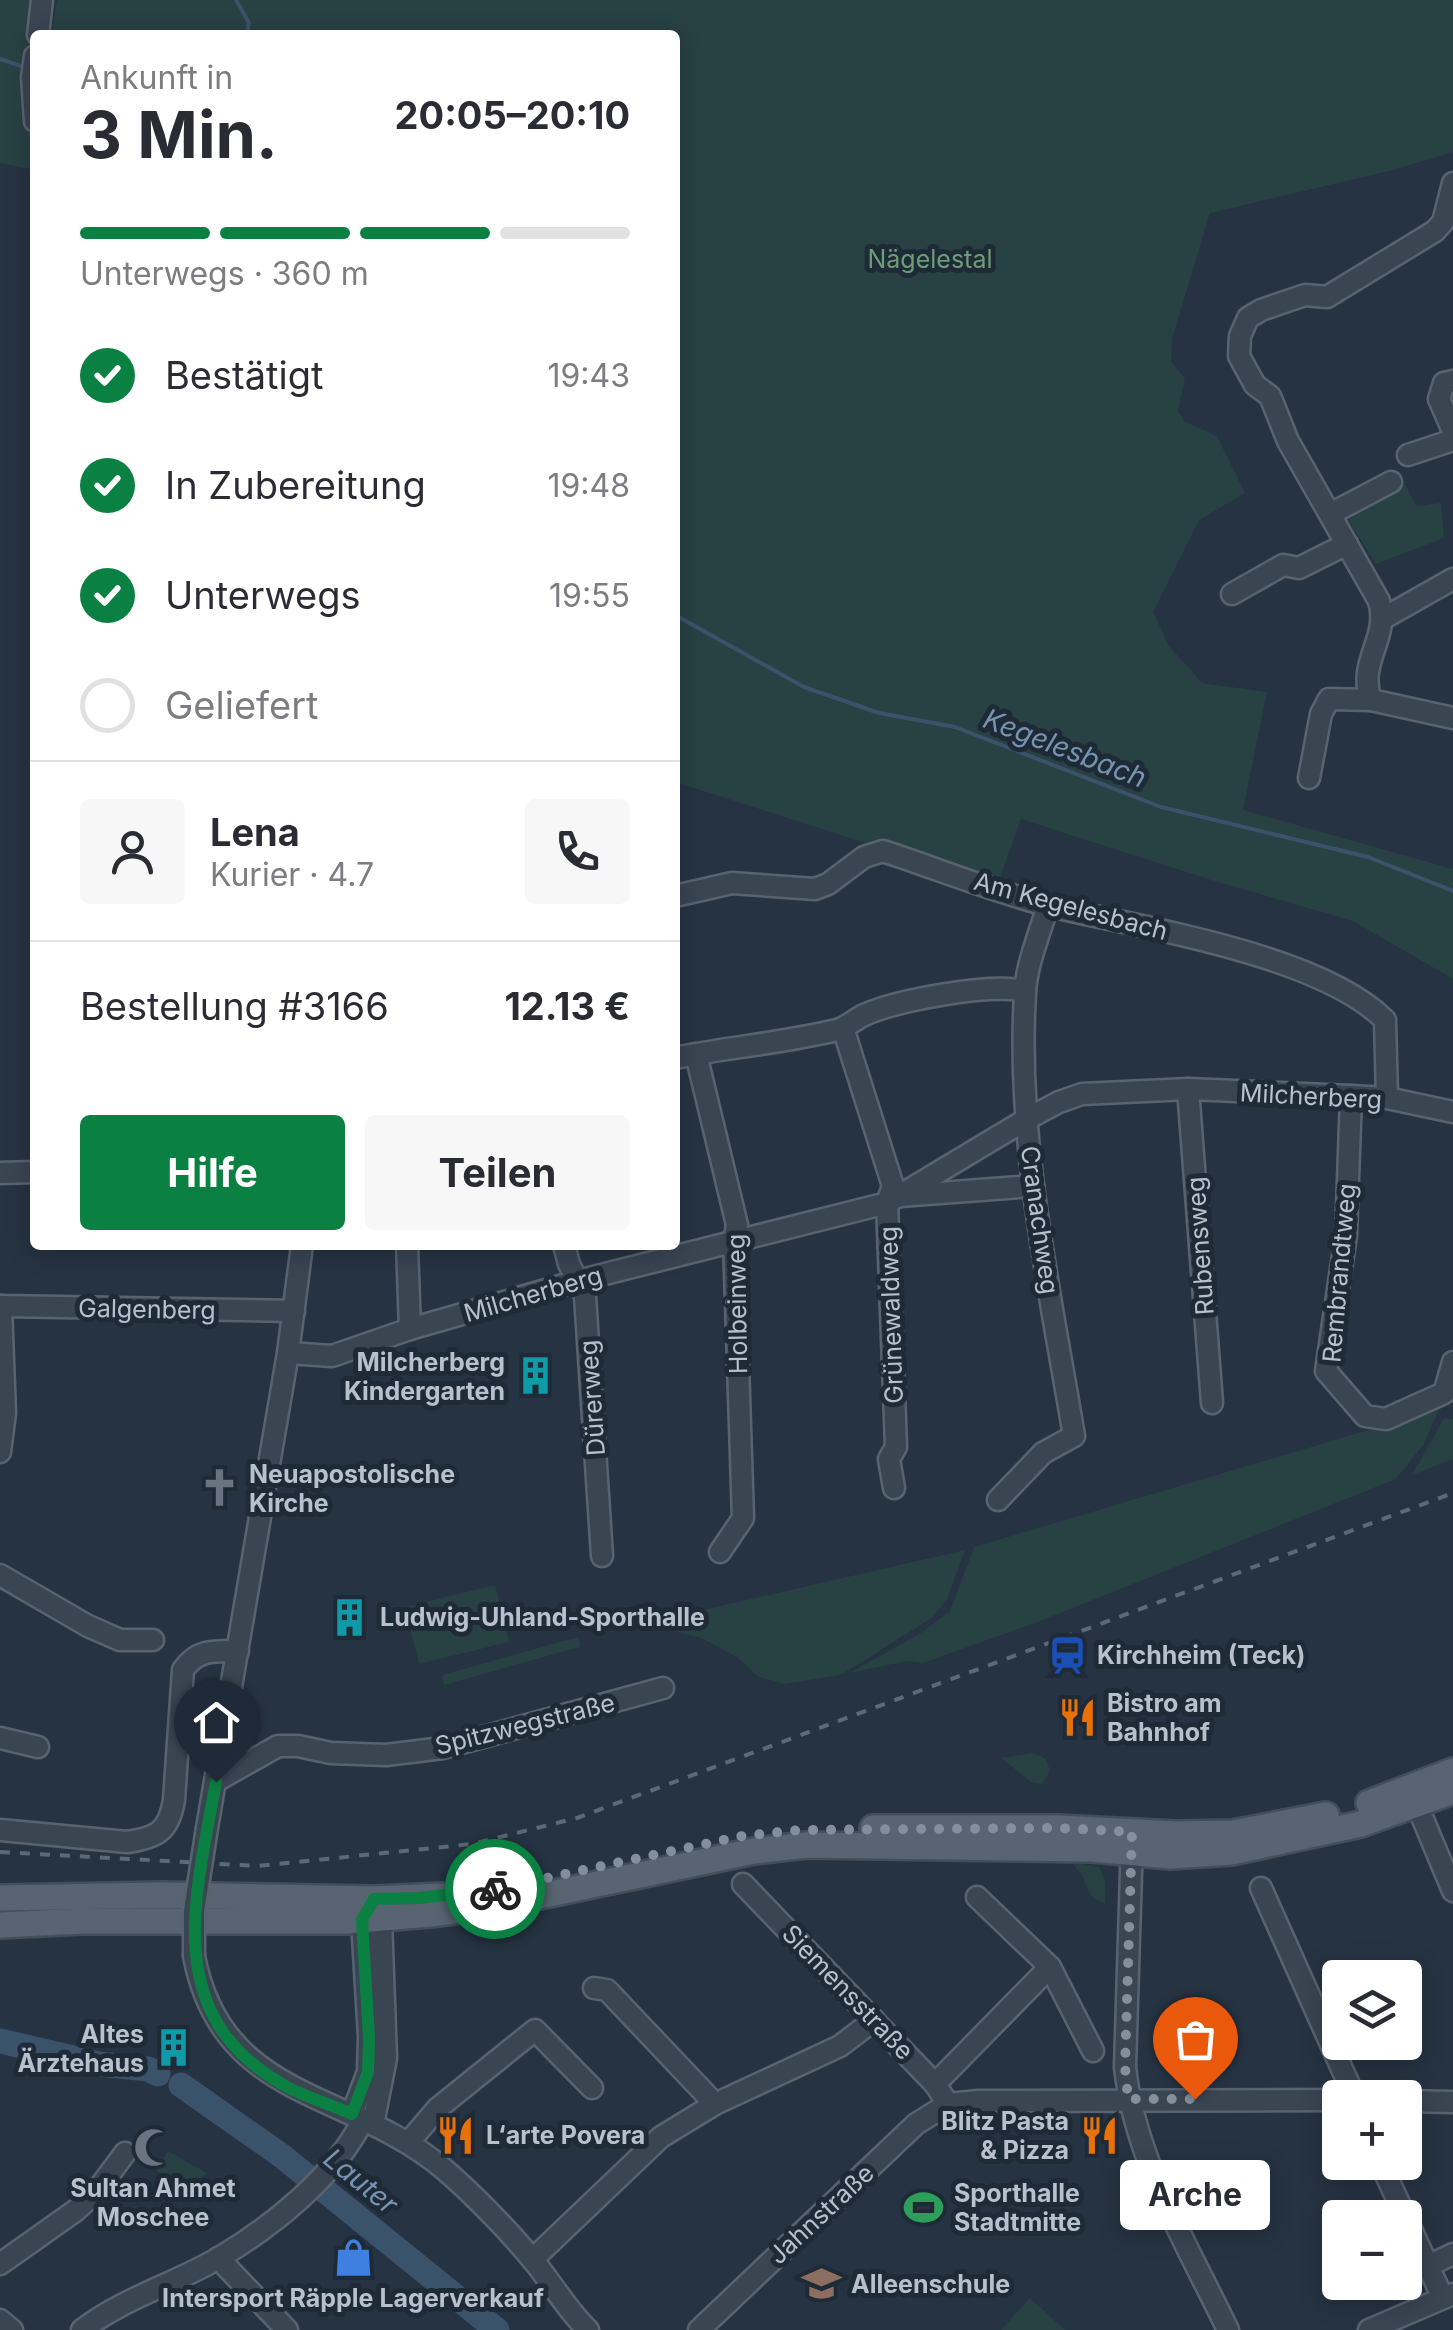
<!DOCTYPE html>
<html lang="de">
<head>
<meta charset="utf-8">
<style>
	:root { --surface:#fff; --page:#f7f7f7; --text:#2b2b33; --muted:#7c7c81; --line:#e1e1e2; --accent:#0b8043 }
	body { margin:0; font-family:Inter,sans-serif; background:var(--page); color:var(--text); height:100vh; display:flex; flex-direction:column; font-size:38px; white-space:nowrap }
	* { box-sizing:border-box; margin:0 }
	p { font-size:32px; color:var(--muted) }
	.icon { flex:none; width:55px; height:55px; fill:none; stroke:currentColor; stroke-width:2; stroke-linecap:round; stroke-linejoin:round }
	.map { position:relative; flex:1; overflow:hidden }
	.panel { position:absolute; left:30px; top:30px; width:650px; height:1220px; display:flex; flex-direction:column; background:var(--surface); border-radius:10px; box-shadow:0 5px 25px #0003 }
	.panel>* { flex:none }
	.tools { position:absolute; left:1322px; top:1960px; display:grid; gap:20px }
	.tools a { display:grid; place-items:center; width:100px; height:100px; border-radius:10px; background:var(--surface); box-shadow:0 5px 25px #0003; font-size:50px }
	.pin { position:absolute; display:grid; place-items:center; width:85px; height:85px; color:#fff; margin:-102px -42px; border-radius:50% 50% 50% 0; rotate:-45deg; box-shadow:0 0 10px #0007 }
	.pin .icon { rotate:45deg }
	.courier { position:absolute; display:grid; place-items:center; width:100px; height:100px; margin:-50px; border:8px solid #0b8043; border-radius:50%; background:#fff; color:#222; box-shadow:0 2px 12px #0007 }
	.bubble { position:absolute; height:70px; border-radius:10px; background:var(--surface); box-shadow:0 5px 25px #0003; font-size:32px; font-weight:700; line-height:70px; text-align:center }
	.head em { font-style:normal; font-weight:700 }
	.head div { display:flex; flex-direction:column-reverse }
	.head { display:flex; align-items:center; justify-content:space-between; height:170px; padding:0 50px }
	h1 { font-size:65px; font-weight:700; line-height:75px }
	.bar { display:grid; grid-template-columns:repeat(4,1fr); gap:15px 10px; align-content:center; height:120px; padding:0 50px }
	.bar i { height:12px; border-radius:8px; background:var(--line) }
	.bar .on { background:var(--accent) }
	.bar p { grid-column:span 4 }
	.line { display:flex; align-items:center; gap:25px; padding:0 50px; border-top:2px solid var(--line) }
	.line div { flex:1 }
	.round { display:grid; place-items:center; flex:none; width:105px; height:105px; border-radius:10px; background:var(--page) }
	ol { padding:0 50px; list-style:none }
	li { display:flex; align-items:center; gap:30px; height:110px }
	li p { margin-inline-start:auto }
	li .icon { padding:10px; border-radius:50%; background:var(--accent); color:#fff; stroke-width:4 }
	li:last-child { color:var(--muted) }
	li i { width:55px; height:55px; border:5px solid var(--line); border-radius:50% }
	.cta { display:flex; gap:20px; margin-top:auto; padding:20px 50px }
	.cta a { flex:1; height:115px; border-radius:10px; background:var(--accent); color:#fff; font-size:40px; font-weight:700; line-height:115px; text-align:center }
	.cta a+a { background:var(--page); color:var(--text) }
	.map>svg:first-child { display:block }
	.green { fill:#284143 }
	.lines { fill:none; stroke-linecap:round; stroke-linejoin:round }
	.stream { stroke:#3b526b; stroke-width:4 }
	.river { stroke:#3b526b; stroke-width:25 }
	.minor-casing { stroke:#58636f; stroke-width:25 }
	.major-casing { stroke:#444e5b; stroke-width:30 }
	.minor { stroke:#3a4552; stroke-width:20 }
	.major { stroke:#586472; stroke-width:25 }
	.rail { stroke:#5c6979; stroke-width:4; stroke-dasharray:10 10; stroke-linecap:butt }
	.minor-bridge-casing { stroke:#58636f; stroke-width:25; stroke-linecap:butt }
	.minor-bridge { stroke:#3a4552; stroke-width:20 }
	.done { stroke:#848f9c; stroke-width:10; stroke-dasharray:0 18 }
	.route { stroke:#0b8043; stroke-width:12 }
	.labels { text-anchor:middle; stroke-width:10; stroke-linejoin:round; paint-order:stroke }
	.park-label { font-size:25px; fill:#6d9d76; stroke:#1f2a37 }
	.street-label { font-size:25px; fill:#b7c0cc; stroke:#1f2a37 }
	.poi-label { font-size:25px; font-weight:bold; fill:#b7c0cc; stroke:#1f2a37; text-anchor:start }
	.water-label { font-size:28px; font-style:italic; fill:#7693af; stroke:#1f2a37 }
</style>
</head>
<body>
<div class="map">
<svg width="1453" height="2330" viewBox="0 0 1453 2330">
	<rect width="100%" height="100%" fill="#263342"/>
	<!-- green -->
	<g class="green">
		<path d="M 0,0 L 34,0 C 32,24 26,48 25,72 C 23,105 36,137 31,169 L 0,163 Z"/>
		<path d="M 57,0 L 1453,0 L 1453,152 L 1393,170 L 1210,213 L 1172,339 L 1171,362 L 1185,378 L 1178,411 L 1184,421 L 1217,436 L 1245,493 L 1199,520 L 1153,612 L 1169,646 L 1202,683 L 1267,692 L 1243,810 L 1453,869 L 1453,979 L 1353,921 L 1211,880 L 1021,819 L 999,880 L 875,846 L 675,782 L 675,35 L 51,35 Z"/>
		<path d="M 1405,484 L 1416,506 L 1441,503 L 1444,538 L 1376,564 L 1346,517 Z"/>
		<path d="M 1439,1409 L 1424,1444 L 1396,1479 L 1035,1623 L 923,1663 L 907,1661 L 850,1673 L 924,1631 L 950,1611 L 974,1547 Z"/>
		<path d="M 1444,1418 L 1453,1419 L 1453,1459 L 1412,1475 Z"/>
		<path d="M 965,1550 L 947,1599 L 933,1617 L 841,1675 L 785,1684 L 759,1677 L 737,1657 L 701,1638 L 662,1628 L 644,1628 L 642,1624 Z"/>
		<path d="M 495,1585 L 509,1642 L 419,1664 L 405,1607 Z"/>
		<path d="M 578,1637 L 580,1647 L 444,1685 L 442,1675 Z"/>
		<path d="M 1032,1753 C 1044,1756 1047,1759 1050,1771 L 1042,1784 L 1031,1782 L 1001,1758 Z"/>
		<path d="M 1072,1862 L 1099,1867 L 1105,1881 L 1105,1903 C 1090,1899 1090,1894 1085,1882 C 1083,1876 1076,1868 1072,1862 Z"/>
		<path d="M 168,2151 L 207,2173 L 193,2184 L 176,2189 L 157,2170 Z"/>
		<path d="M 1030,2298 L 1065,2330 L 1001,2330 Z"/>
	</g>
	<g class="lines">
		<!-- stream -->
		<g class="stream">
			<path d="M 236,0 L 249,23 L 247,35"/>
			<path d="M 0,59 L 24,67"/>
			<path d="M 675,615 L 804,687 L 879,713 L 955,727 L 1161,807 L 1368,857 L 1453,891"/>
		</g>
		<!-- river -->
		<g class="river">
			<path d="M 0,2041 L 99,2064 L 148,2069 L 158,2074"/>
			<path d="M 181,2085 L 282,2156 L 497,2330"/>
		</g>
		<defs>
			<g id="minor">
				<path d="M 38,35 L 42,0"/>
				<path d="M 35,56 L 32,77 L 35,121"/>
				<path d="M 1453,183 L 1443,222 L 1435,231 L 1327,297 L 1305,295 L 1261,310 L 1248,318 L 1240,336 L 1239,356 L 1255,385 L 1270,396 L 1288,441 L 1379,601 C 1390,639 1357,661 1371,700 L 1453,718"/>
				<path d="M 1453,381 L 1444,383 L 1439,399 L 1453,431"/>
				<path d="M 1408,455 L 1453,440"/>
				<path d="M 1332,513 L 1391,482"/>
				<path d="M 1232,594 L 1283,565 L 1299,568 L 1347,544"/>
				<path d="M 1384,618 L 1453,579"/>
				<path d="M 1309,778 L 1321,714 L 1329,699 L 1371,700"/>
				<path d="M 675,896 L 732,883 L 815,889 L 828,884 L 864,857 L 883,851 C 938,869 994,892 1050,906 C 1141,928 1319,954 1385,1020 L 1387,1098"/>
				<path d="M 843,1028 L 893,1186 L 887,1203 L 896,1447 L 889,1459 L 894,1488"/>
				<path d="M 696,1054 L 737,1225 L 734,1241 L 743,1518 L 720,1552"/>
				<path d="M 675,1058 C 729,1047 783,1043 837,1030 C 847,1027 854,1020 864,1015 C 898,1000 990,983 1025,991"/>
				<path d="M 1188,1089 L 1212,1403"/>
				<path d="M 1351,1096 L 1346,1235 L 1326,1371 L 1365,1416 L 1386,1419 L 1444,1393 L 1453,1362"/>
				<path d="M 0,1173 L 35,1172"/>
				<path d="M 900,1196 L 1033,1186"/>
				<path d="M 407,1245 L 410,1329"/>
				<path d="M 564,1245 L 569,1264 L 585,1296 L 602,1556"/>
				<path d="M 0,1306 L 294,1311"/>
				<path d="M 288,1353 L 332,1356 L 410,1329 L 577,1281 L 887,1203 L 1027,1119 L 1059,1102 L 1082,1094 L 1188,1089 L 1351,1096 L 1387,1098 L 1453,1112"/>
				<path d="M 0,1452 L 5,1413 L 1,1306"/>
				<path d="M 998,1500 L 1043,1453 L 1074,1436 C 1050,1291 1016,1142 1025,994 C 1026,965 1040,933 1048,905"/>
				<path d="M 0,1575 L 88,1626 L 120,1640 L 153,1640"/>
				<path d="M 0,1738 L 38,1747"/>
				<path d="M 216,1781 L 278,1746 L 298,1746 L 331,1753 L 386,1755 L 443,1748 L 663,1688"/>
				<path d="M 1422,1817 L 1453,1891"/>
				<path d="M 207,1828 L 288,1353 L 302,1245"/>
				<path d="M 0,1830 L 127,1842 C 157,1838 169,1831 174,1800 L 183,1670 C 197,1649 215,1651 238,1651"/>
				<path d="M 1132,1839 L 1125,2067 C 1135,2161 1188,2246 1228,2330"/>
				<path d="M 743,1884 L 935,2084 L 948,2104"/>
				<path d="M 1261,1888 L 1355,2098"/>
				<path d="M 977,1897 L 1050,1967 L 1093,2051"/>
				<path d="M 194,1956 C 222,2103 351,2089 445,2170 C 475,2196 511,2233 536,2264 C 553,2285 568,2311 588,2330"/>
				<path d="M 594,1988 L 607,1990 L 715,2104"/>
				<path d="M 935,2084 L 1050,1967"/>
				<path d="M 1405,2101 L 1453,2102"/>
				<path d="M 352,2114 L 368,2072 L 369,2037 L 362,1920 L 366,1910"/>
				<path d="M 373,2124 L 386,2058 L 381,1919 L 377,1906"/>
				<path d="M 408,2143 L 438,2108 L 535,2030 L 592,2088"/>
				<path d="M 1380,2162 L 1428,2266"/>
				<path d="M 218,2258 L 287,2330"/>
				<path d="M 533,2259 L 661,2137 L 715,2104 L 840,2046 L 874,2020"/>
				<path d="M 0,2264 L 75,2211 L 96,2192 L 125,2153"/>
				<path d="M 1443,2298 L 1428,2266 L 1453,2254"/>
				<path d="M 0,2320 L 12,2330"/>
				<path d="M 82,2330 C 124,2298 174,2284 219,2258 C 274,2225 334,2177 363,2120"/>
				<path d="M 699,2330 L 916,2124 L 948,2104 L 978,2101 L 1340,2100"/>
				<path d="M 1369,2330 L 1453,2294"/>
			</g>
			<g id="major">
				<path d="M 1369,1803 L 1453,1771"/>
				<path d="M 873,1828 L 1058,1828 L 1176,1834 L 1233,1833 L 1326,1815"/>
				<path d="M 0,1898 L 162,1895 L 374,1899 L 444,1896"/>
				<path d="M 0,1925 L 83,1921 L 346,1921 L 430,1914 L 488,1907 L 754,1851 L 806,1845 L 1092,1849 L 1170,1856 L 1232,1852 L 1361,1824 L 1453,1791"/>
			</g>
		</defs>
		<!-- minor casing -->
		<use href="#minor" class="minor-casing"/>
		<!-- major casing -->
		<use href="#major" class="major-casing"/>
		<!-- minor -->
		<use href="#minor" class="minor"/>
		<!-- major -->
		<use href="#major" class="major"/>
		<!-- rail -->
		<path class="rail" d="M 0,1852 L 258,1866 L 472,1844 L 577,1818 L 1453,1493"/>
		<defs>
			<path id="minor-bridge" d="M 194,1956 L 194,1911 L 207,1828"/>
		</defs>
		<!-- minor-bridge casing -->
		<use href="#minor-bridge" class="minor-bridge-casing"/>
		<!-- minor-bridge -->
		<use href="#minor-bridge" class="minor-bridge"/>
	</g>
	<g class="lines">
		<!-- done -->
		<path class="done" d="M 495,1889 L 742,1836 L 800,1830 L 1058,1828 L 1132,1832 L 1125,2067 L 1128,2099 L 1195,2099"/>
		<!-- route -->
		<path class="route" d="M 216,1782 C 195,1899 159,2018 289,2088 C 309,2098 331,2105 352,2114 L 368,2072 L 369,2038 L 362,1920 L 374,1899 L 419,1898 L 495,1889"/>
	</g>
	<!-- icons -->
	<defs>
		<symbol id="building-bare" viewBox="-9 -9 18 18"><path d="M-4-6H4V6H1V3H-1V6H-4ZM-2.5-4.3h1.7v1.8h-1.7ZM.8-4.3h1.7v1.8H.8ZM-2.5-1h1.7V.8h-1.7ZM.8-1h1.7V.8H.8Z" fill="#0f9aa8" stroke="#1f2a37" stroke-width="2.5" paint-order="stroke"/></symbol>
		<symbol id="church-bare" viewBox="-9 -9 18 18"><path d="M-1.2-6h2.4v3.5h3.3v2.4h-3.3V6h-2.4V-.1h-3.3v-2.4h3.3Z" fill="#6b7280" stroke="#1f2a37" stroke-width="2.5" paint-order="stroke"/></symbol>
		<symbol id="station-bare" viewBox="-9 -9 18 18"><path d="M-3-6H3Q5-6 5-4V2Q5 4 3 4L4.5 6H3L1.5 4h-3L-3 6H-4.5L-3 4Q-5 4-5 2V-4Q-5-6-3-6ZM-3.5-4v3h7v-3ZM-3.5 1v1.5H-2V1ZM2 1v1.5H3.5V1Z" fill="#1a4fb4" stroke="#1f2a37" stroke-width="2.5" paint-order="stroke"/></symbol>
		<symbol id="restaurant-bare" viewBox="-9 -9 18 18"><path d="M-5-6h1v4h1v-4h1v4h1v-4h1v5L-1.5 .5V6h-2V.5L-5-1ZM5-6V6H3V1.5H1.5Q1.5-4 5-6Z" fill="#e8710a" stroke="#1f2a37" stroke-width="2.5" paint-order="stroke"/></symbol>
		<symbol id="mosque-bare" viewBox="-9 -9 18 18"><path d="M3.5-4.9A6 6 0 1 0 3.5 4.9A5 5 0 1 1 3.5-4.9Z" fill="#6b7280" stroke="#1f2a37" stroke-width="2.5" paint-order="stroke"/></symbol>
		<symbol id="stadium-bare" viewBox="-9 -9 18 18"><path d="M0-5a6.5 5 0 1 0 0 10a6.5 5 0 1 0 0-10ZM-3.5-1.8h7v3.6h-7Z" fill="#2e9e5b" stroke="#1f2a37" stroke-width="2.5" paint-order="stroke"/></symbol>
		<symbol id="shop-bare" viewBox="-9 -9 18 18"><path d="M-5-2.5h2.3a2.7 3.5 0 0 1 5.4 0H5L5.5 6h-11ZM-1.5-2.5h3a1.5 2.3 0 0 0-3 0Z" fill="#3f7fe0" stroke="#1f2a37" stroke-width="2.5" paint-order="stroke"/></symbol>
		<symbol id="school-bare" viewBox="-9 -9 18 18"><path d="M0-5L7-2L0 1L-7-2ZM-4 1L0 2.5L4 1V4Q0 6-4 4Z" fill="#8d6e63" stroke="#1f2a37" stroke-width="2.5" paint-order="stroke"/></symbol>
	</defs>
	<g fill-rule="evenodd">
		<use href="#building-bare" x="508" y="1348" width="55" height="55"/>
		<use href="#church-bare" x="192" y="1460" width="55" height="55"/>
		<use href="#building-bare" x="322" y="1590" width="55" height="55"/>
		<use href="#station-bare" x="1040" y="1628" width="55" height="55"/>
		<use href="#restaurant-bare" x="1050" y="1690" width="55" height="55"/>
		<use href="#building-bare" x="146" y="2020" width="55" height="55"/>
		<use href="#restaurant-bare" x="428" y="2108" width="55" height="55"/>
		<use href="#restaurant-bare" x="1072" y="2108" width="55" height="55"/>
		<use href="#mosque-bare" x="126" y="2120" width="55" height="55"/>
		<use href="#stadium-bare" x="896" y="2180" width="55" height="55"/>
		<use href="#shop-bare" x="326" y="2230" width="55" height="55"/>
		<use href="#school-bare" x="794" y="2256" width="55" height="55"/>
	</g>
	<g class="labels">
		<!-- park labels -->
		<g class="park-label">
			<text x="930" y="268">Nägelestal</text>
		</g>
		<!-- street labels -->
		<g class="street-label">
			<text transform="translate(1071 906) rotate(15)" y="9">Am Kegelesbach</text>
			<text transform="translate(1311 1096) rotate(3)" y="9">Milcherberg</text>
			<text transform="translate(1040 1220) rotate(82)" y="9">Cranachweg</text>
			<text transform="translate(1200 1246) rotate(-94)" y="9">Rubensweg</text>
			<text transform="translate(1339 1273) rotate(-85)" y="9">Rembrandtweg</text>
			<text transform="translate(533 1294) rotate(-16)" y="9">Milcherberg</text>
			<text transform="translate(737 1304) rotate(-91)" y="9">Holbeinweg</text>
			<text transform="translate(147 1309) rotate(1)" y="9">Galgenberg</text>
			<text transform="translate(891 1315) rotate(-92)" y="9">Grünewaldweg</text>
			<text transform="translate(592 1398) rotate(-94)" y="9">Dürerweg</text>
			<text transform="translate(525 1724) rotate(-14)" y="9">Spitzwegstraße</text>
			<text transform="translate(848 1992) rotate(46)" y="9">Siemensstraße</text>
			<text transform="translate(821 2214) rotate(-43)" y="9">Jahnstraße</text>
		</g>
		<!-- poi labels -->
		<g class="poi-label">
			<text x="505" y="1371" text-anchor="end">Milcherberg<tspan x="505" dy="29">Kindergarten</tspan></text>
			<text x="249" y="1483">Neuapostolische<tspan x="249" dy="29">Kirche</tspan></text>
			<text x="380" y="1626">Ludwig-Uhland-Sporthalle</text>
			<text x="1097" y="1664">Kirchheim (Teck)</text>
			<text x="1107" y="1712">Bistro am<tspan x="1107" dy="29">Bahnhof</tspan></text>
			<text x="144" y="2043" text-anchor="end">Altes<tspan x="144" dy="29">Ärztehaus</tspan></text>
			<text x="1069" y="2130" text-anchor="end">Blitz Pasta<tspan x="1069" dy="29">&amp; Pizza</tspan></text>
			<text x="486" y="2144">L‘arte Povera</text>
			<text x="153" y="2197" text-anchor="middle">Sultan Ahmet<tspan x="153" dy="29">Moschee</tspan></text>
			<text x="954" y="2202">Sporthalle<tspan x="954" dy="29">Stadtmitte</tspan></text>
			<text x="851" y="2293">Alleenschule</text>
			<text x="353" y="2307" text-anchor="middle">Intersport Räpple Lagerverkauf</text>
		</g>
		<!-- water labels -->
		<g class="water-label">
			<text transform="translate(1065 748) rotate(21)" y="10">Kegelesbach</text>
			<text transform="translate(361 2181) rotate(39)" y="10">Lauter</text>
		</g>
	</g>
</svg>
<div class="tools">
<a><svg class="icon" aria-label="layers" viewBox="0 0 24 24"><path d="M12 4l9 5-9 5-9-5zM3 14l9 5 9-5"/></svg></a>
<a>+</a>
<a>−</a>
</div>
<div class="pin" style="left:1195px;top:2099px;background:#ea580c"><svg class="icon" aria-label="bag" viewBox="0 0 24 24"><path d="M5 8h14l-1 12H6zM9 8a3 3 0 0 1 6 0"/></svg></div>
<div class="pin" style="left:216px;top:1782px;background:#1f2937"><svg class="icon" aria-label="home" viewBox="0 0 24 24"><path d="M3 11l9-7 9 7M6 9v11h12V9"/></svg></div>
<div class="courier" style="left:495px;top:1889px"><svg class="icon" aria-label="bike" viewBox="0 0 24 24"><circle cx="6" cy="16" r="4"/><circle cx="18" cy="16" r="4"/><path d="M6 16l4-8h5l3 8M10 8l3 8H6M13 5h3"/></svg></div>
<div class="bubble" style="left:1120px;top:2160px;width:150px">Arche</div>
<section class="panel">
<div class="head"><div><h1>3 Min.</h1><p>Ankunft in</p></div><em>20:05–20:10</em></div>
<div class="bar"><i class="on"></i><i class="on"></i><i class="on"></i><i></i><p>Unterwegs · 360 m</p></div>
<ol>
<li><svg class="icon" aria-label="check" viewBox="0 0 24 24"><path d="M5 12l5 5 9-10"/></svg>Bestätigt<p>19:43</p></li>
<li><svg class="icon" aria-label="check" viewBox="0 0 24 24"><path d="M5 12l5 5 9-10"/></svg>In Zubereitung<p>19:48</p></li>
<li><svg class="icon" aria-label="check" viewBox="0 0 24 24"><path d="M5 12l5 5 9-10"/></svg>Unterwegs<p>19:55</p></li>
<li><i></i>Geliefert</li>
</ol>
<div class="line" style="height:180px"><a class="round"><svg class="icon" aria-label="person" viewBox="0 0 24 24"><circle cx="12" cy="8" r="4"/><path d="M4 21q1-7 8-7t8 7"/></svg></a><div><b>Lena</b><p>Kurier · 4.7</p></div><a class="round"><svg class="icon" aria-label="phone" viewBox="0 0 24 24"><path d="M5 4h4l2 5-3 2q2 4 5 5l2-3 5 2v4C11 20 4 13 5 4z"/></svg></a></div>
<div class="line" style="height:130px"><div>Bestellung #3166</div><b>12.13 €</b></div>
<div class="cta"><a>Hilfe</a><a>Teilen</a></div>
</section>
</div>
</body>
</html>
